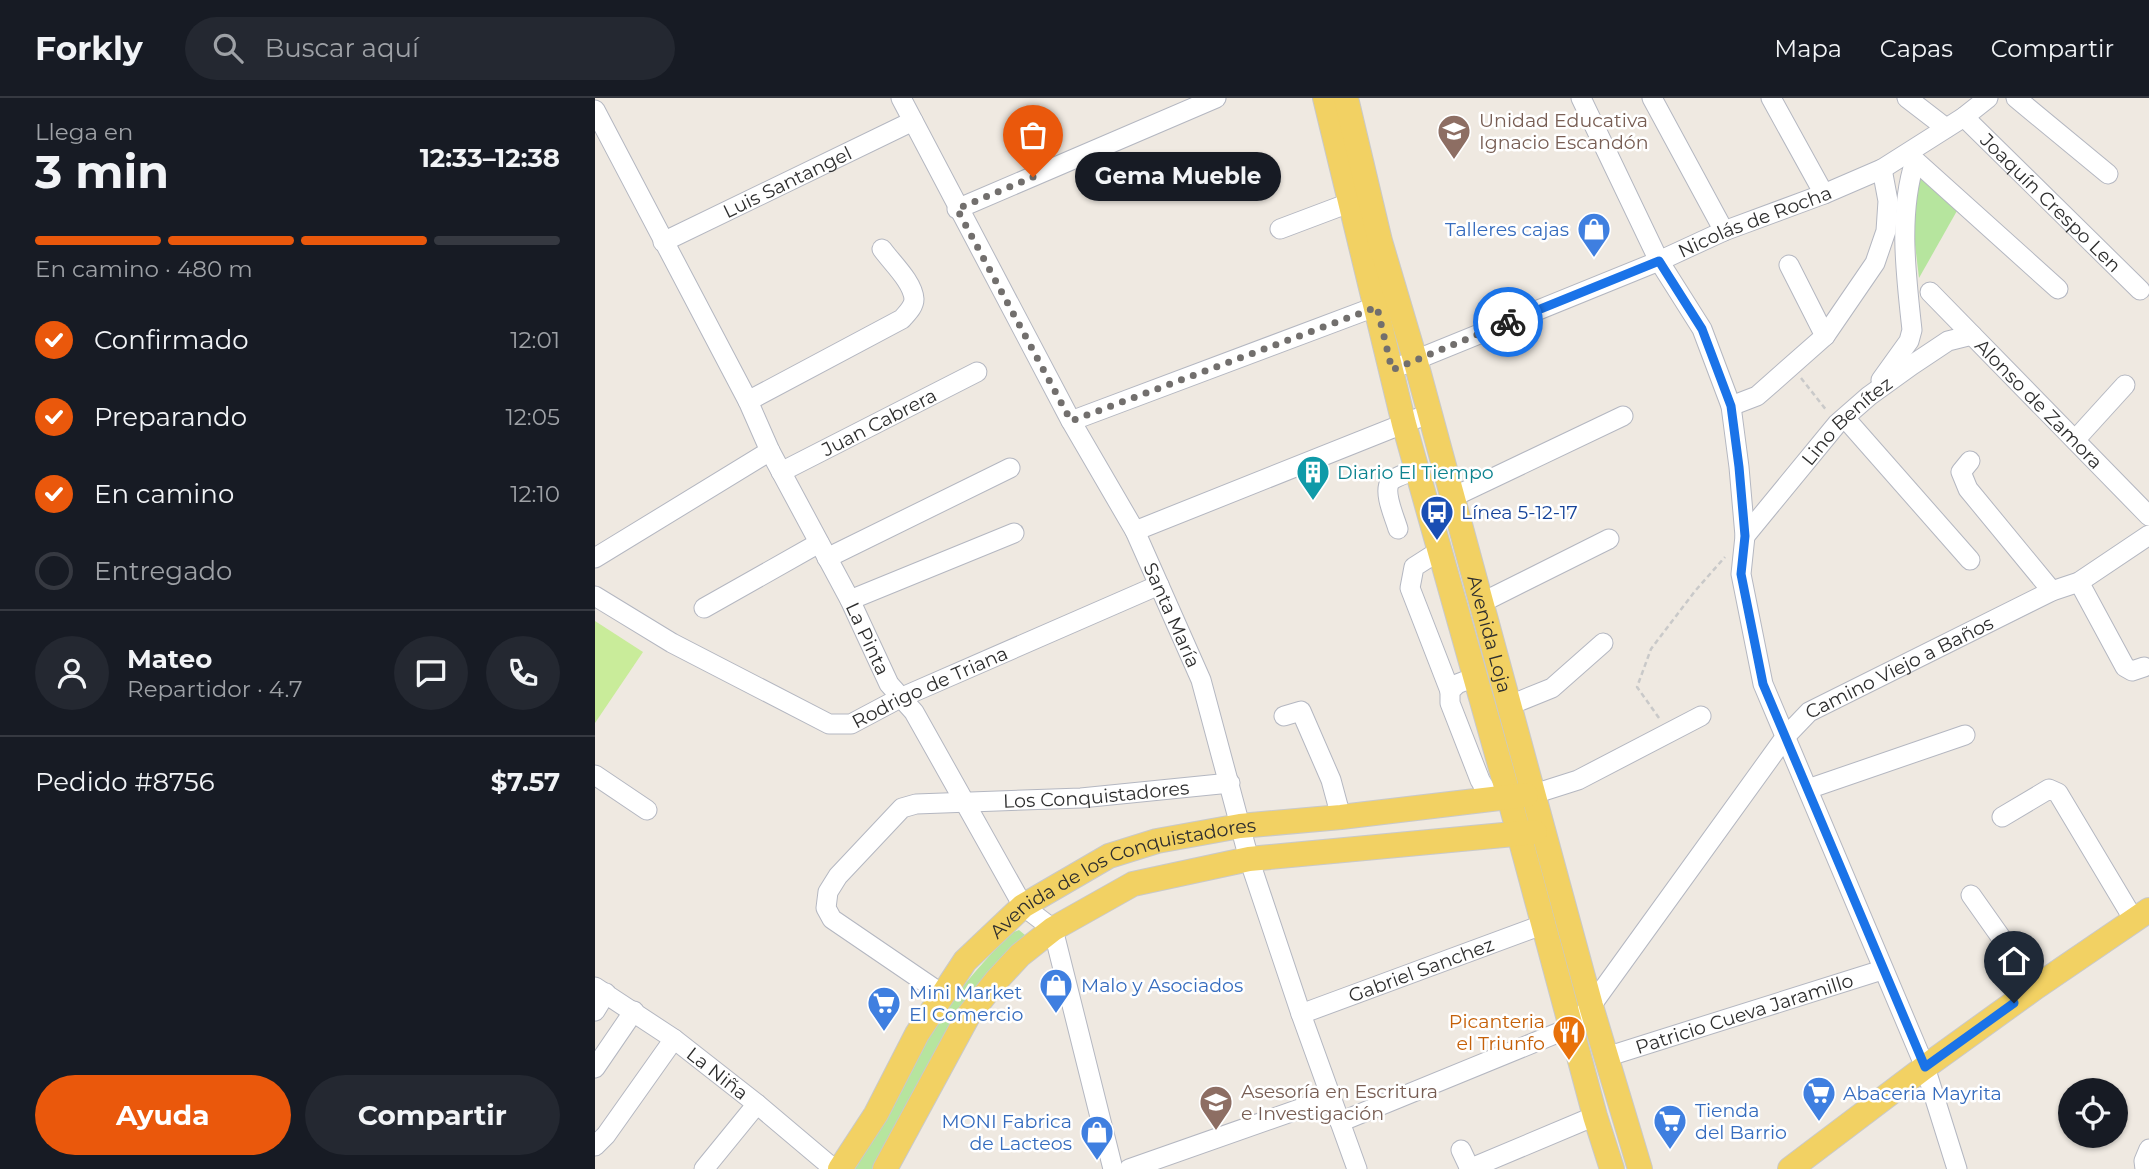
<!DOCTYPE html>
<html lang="es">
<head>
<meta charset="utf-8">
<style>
	:root { --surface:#171b24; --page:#242831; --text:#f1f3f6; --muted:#9ea1a6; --line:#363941; --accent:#ea580c }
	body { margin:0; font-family:Montserrat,sans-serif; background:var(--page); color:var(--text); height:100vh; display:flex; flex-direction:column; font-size:26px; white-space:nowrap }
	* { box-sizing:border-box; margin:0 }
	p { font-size:23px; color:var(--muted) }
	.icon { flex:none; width:38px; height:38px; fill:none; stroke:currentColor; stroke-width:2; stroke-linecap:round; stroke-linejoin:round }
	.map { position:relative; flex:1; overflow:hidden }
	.details { display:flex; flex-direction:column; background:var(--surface); width:595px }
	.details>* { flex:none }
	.fabs { position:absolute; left:1463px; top:980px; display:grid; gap:14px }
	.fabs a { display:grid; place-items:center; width:70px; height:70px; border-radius:50%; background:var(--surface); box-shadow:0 2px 5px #0004; font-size:35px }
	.pin { position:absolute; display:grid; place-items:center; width:60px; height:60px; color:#fff; margin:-72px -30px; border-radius:50% 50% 50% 0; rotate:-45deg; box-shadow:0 0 7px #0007 }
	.pin .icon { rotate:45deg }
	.courier { position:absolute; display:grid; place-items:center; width:70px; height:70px; margin:-35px; border:5px solid #1a73e8; border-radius:50%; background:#fff; color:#222; box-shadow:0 2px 9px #0007 }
	.bubble { position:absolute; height:49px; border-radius:24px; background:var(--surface); box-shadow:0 2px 5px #0004; font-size:23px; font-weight:700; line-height:49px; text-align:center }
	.summary em { font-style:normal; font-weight:700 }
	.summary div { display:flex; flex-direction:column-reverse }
	.summary { display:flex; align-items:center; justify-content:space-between; height:119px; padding:0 35px }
	h1 { font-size:46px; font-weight:700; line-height:52px }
	.bar { display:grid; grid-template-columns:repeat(4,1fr); gap:10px 7px; align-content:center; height:84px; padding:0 35px }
	.bar i { height:9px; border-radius:5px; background:var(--line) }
	.bar .current { background:var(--accent) }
	.bar p { grid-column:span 4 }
	.line { display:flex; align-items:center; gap:18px; padding:0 35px; border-top:2px solid var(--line) }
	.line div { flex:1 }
	.round { display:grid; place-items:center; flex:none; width:74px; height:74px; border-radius:37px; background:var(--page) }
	ol { padding:0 35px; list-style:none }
	li { display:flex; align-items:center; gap:21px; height:77px }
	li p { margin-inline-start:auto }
	li .icon { padding:7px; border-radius:50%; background:var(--accent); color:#fff; stroke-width:4 }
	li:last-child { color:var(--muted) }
	li i { width:38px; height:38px; border:4px solid var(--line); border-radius:50% }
	.cta { display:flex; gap:14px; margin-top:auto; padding:14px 35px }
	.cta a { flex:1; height:80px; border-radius:42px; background:var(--accent); color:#fff; font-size:28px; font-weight:700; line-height:80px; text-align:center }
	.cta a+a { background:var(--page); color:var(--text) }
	header { display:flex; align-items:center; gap:42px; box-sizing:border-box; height:98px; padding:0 35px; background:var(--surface); border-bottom:2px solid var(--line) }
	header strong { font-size:33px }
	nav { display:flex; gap:38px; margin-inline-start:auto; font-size:24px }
	.search { width:490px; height:63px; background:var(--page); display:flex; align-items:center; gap:18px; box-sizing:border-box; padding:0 24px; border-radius:38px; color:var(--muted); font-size:26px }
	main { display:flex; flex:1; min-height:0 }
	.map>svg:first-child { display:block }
	.green { fill:#b6e59e }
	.pitch { fill:#c9ec9a }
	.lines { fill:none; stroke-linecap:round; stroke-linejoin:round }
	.minor-casing { stroke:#b4b7c1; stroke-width:21 }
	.major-casing { stroke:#c9c9c9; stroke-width:26 }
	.path { stroke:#c9c9c9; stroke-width:2.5; stroke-dasharray:5 3.5; stroke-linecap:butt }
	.minor { stroke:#fff; stroke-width:19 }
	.major { stroke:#f2d163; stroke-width:24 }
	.done { stroke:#726f6d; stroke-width:7; stroke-dasharray:0 12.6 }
	.route { stroke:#1a73e8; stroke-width:9 }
	.labels { text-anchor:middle; stroke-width:5; stroke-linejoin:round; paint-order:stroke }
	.education-label { font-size:19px; fill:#785e54; stroke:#fff; text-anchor:start }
	.street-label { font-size:19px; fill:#2e2e2e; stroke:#fff }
	.shop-label { font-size:19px; fill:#366cbe; stroke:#fff; text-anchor:start }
	.culture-label { font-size:19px; fill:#0d838f; stroke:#fff; text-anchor:start }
	.transit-label { font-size:19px; fill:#164399; stroke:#fff; text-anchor:start }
	.food-label { font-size:19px; fill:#c56008; stroke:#fff; text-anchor:end }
</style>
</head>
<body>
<header>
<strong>Forkly</strong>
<div class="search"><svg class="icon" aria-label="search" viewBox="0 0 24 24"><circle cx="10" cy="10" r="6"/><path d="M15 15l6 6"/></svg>Buscar aquí</div>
<nav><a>Mapa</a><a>Capas</a><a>Compartir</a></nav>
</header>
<main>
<section class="details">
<div class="summary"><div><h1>3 min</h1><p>Llega en</p></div><em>12:33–12:38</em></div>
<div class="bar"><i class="current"></i><i class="current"></i><i class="current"></i><i></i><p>En camino · 480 m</p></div>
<ol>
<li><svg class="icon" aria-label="check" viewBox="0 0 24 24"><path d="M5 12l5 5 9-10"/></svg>Confirmado<p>12:01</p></li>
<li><svg class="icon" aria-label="check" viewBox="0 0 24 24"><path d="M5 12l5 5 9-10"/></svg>Preparando<p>12:05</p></li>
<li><svg class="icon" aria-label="check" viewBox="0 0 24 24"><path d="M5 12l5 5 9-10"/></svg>En camino<p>12:10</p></li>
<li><i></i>Entregado</li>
</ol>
<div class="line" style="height:126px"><a class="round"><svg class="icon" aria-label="person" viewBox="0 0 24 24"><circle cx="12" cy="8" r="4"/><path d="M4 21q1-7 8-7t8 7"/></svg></a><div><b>Mateo</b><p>Repartidor · 4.7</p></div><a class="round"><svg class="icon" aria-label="chat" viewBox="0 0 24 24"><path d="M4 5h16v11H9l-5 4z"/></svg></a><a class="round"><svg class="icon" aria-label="phone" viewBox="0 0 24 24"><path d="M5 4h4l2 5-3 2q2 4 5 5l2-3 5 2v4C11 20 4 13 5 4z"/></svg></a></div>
<div class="line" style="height:91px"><div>Pedido #8756</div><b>$7.57</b></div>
<div class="cta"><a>Ayuda</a><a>Compartir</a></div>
</section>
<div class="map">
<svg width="1554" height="1071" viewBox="0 0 1554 1071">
	<rect width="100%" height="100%" fill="#efe9e1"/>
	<!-- green -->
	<g class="green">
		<path d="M 1323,75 L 1363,111 L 1324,180 L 1317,121 Z"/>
		<path d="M 424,832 L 430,837 L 426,844 L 277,1071 L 260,1071 C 293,1022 316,967 347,917 C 367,887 391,861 416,835 Z"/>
	</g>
	<!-- pitch -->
	<path class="pitch" d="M 0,523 L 48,554 L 0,625 Z"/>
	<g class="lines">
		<defs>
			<g id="minor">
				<path id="s1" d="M 306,0 L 476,323 L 540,433 L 606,582 L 654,761 L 706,916 L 762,1071"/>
				<path d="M 986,0 L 1064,163 L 1107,231 L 1136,308 L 1144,369 L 1150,438 L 1146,476 L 1168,586 L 1330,969 L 1362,1071"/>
				<path d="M 1057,0 L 1129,133"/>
				<path d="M 1176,0 L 1229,96"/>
				<path d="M 1312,0 L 1351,30"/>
				<path d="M 1421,0 L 1513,76"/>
				<path id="s2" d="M 0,12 L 153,303 L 175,353 L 255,502 L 294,586 L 319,614 L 428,808 L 458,831 L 518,1071"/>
				<path id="s3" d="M 1369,19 L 1545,192"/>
				<path d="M 1313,56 L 1463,191"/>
				<path d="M 362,111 L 621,0"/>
				<path d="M 685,131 L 754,105"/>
				<path id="s4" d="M 68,144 L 318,23"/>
				<path d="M 1194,167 L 1230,238"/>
				<path id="s5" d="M 1335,194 L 1554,418"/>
				<path id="s6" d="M 808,267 L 1064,163 L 1129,133 L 1229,96 L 1287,71 L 1369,19 L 1393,0"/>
				<path d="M 1286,282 L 1314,243 L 1317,232 C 1311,177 1303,116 1320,63"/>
				<path d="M 153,303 L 307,221 C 312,215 319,209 319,201 C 318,184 297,165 287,151"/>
				<path d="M 1136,308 L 1162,298 L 1230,238 L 1280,165 L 1291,133 L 1293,103 L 1287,71"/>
				<path d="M 1250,320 L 1375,462"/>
				<path d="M 476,323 L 793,204"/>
				<path d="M 1480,342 L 1530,287"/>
				<path d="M 1375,363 L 1366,374 L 1373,391 L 1457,493"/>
				<path id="s7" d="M 186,374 L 382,274"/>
				<path d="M 856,400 L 1028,318"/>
				<path d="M 803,431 C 800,420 788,395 795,384 C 800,378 815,375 822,371"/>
				<path d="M 540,433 L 833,316"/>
				<path id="s8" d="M 1150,438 L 1242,326 L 1274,298 L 1317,267 L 1353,243 L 1377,237"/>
				<path d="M 844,453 L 819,469 L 815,490 L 855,593"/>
				<path d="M 0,460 L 175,353"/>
				<path d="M 232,460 L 415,370"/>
				<path d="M 1484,484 L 1530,569 L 1537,573 L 1549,569"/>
				<path id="s9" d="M 0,498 L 77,545 L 234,626 L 256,626 L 305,600 L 564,487"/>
				<path d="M 255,502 L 419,435"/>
				<path d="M 886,505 L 1014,441"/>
				<path d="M 109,510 L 224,445"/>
				<path d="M 880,579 L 862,586 L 855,593 L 855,605 L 885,682 L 896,701"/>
				<path d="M 915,607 L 957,590 L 1008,545"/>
				<path d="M 689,618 L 706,613 L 736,682 L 746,719"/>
				<path d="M 0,677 L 52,712"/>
				<path d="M 1213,691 L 1370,637"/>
				<path d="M 939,696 L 983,682 L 1106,618"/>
				<path d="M 1407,719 L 1454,691 L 1463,695 L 1539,822"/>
				<path d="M 1376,797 L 1441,889"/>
				<path id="s10" d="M 0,889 L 79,941 L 162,1006 L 239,1071"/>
				<path id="s11" d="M 347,896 L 237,821 L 231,810 L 233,794 L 243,778 L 307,710 L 321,706 L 486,700 L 635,685"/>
				<path d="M 0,913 L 11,895"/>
				<path id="s12" d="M 706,916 L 947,827"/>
				<path id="s13" d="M 1011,959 L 1287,872"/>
				<path d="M 0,970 L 39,913"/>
				<path id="s14" d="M 745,1024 L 977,929 L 996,908 L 1191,638 L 1214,614 L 1457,493 L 1484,484 L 1554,437"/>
				<path d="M 0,1048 L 11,1037 L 79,941"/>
				<path d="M 866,1052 L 874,1069"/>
				<path d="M 109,1071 L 162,1006"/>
				<path d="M 534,1071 L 736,1000"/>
				<path d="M 874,1071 L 1000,1018"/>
				<path d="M 1550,1071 L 1549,1063 L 1554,1051"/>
			</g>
			<g id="major">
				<path d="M 730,0 L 809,326 L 914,699 L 1000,1018 L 1017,1071"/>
				<path id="s15" d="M 751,0 L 785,143 L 820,261 L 996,908 L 1045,1071"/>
				<path id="s16" d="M 245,1071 L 281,1016 L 322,936 L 370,863 L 428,808 L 514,758 L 562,743 L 645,728 L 746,719 L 931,697"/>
				<path d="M 290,1071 L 373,918 L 401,883 L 425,857 L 458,831 L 538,786 L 654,761 L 940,734"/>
				<path d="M 1195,1071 L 1330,969 L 1441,889 L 1554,812"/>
			</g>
		</defs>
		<!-- minor casing -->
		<use href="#minor" class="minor-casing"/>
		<!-- major casing -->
		<use href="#major" class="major-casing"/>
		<!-- path -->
		<g class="path">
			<path d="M 1206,280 L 1232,313"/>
			<path d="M 1064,620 L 1042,589 L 1056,551 L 1100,493 L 1130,459"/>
		</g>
		<!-- minor -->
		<use href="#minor" class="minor"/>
		<!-- major -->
		<use href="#major" class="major"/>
	</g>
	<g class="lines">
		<!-- done -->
		<path class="done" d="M 438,79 L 362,111 L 476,323 L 782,209 L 797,272 L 913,224"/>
		<!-- route -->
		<path class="route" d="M 913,224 L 1064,163 L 1107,231 L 1136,308 L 1144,369 L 1150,438 L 1146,476 L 1168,586 L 1330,969 L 1419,905"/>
	</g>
	<!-- icons -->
	<defs>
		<symbol id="school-pin" viewBox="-11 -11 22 30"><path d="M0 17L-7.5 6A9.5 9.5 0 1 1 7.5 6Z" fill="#8d6e63" stroke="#fff"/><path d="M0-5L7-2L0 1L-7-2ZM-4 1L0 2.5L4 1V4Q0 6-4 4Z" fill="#fff"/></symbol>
		<symbol id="shop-pin" viewBox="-11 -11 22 30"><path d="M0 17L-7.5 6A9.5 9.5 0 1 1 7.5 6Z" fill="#3f7fe0" stroke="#fff"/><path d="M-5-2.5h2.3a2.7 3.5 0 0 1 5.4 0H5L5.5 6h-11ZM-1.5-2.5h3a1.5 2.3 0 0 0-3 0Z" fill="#fff"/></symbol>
		<symbol id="building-pin" viewBox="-11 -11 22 30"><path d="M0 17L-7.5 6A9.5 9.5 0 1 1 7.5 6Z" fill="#0f9aa8" stroke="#fff"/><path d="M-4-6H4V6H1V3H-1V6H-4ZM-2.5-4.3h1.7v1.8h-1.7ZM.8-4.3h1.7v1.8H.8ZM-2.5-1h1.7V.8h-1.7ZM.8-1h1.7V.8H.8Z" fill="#fff"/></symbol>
		<symbol id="bus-pin" viewBox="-11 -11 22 30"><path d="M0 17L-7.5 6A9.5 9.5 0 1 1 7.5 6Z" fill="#1a4fb4" stroke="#fff"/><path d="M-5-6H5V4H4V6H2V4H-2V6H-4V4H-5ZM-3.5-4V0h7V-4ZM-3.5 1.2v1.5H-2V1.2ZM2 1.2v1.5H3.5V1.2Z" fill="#fff"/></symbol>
		<symbol id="supermarket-pin" viewBox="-11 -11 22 30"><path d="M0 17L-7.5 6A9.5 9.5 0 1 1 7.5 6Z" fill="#3f7fe0" stroke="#fff"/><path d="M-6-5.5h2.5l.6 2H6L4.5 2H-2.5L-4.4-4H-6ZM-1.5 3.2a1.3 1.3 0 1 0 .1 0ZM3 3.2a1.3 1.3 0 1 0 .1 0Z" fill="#fff"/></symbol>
		<symbol id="restaurant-pin" viewBox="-11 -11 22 30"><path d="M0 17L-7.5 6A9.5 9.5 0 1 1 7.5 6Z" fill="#e8710a" stroke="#fff"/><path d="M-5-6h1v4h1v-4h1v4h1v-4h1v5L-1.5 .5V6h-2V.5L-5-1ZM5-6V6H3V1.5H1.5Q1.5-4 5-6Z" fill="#fff"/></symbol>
	</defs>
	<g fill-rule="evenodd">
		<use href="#school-pin" x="840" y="14" width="38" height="52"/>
		<use href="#shop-pin" x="980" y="112" width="38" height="52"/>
		<use href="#building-pin" x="699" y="355" width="38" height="52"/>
		<use href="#bus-pin" x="823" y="395" width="38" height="52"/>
		<use href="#shop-pin" x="442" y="868" width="38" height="52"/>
		<use href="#supermarket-pin" x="270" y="886" width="38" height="52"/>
		<use href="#restaurant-pin" x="955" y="915" width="38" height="52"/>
		<use href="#supermarket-pin" x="1205" y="976" width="38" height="52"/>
		<use href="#school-pin" x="602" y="985" width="38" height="52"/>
		<use href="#supermarket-pin" x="1056" y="1004" width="38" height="52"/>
		<use href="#shop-pin" x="483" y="1015" width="38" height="52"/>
	</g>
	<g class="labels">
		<!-- education labels -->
		<g class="education-label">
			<text x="884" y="29">Unidad Educativa<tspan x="884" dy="22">Ignacio Escandón</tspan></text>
			<text x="646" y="1000">Asesoría en Escritura<tspan x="646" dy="22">e Investigación</tspan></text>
		</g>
		<!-- street labels -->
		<g class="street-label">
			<text dy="7" stroke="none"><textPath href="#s4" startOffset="138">Luis Santangel</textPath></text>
			<text dy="7" stroke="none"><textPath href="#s3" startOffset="122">Joaquín Crespo Len</textPath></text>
			<text dy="7" stroke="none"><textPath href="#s6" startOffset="380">Nicolás de Rocha</textPath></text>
			<text dy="7" stroke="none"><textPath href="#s5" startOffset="156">Alonso de Zamora</textPath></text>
			<text dy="7" stroke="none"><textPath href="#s7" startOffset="110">Juan Cabrera</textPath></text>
			<text dy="7" stroke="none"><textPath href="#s8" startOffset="154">Lino Benítez</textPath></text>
			<text dy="7" stroke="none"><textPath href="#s1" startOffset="584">Santa María</textPath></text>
			<text dy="7" stroke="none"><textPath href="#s15" startOffset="555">Avenida Loja</textPath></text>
			<text dy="7" stroke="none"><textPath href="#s2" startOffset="595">La Pinta</textPath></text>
			<text dy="7" stroke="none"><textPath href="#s14" startOffset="746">Camino Viejo a Baños</textPath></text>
			<text dy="7" stroke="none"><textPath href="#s9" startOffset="376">Rodrigo de Triana</textPath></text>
			<text dy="7" stroke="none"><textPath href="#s11" startOffset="469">Los Conquistadores</textPath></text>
			<text dy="7" stroke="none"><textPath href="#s16" startOffset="427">Avenida de los Conquistadores</textPath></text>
			<text dy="7" stroke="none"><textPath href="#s12" startOffset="128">Gabriel Sanchez</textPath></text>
			<text dy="7" stroke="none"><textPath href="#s13" startOffset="145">Patricio Cueva Jaramillo</textPath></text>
			<text dy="7" stroke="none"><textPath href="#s10" startOffset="150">La Niña</textPath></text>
		</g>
		<!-- shop labels -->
		<g class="shop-label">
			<text x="974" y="138" text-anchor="end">Talleres cajas</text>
			<text x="486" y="894">Malo y Asociados</text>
			<text x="314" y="901">Mini Market<tspan x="314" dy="22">El Comercio</tspan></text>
			<text x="1248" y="1002">Abaceria Mayrita</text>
			<text x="1100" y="1019">Tienda<tspan x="1100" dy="22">del Barrio</tspan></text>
			<text x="477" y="1030" text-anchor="end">MONI Fabrica<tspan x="477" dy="22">de Lacteos</tspan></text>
		</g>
		<!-- culture labels -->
		<g class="culture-label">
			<text x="742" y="381">Diario El Tiempo</text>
		</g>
		<!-- transit labels -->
		<g class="transit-label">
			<text x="866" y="421">Línea 5-12-17</text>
		</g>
		<!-- food labels -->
		<g class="food-label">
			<text x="950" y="930">Picanteria<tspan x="950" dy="22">el Triunfo</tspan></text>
		</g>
	</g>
</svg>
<div class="fabs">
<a><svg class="icon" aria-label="locate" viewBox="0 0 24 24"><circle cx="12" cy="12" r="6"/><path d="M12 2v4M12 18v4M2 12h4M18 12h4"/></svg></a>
</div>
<div class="pin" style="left:438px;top:79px;background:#ea580c"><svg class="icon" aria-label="bag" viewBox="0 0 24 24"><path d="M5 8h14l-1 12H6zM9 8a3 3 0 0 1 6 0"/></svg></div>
<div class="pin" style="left:1419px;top:905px;background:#1f2937"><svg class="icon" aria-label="home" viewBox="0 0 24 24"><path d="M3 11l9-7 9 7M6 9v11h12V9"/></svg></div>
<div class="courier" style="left:913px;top:224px"><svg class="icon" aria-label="bike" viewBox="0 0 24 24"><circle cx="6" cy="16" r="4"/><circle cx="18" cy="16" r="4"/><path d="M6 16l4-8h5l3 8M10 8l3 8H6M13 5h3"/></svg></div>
<div class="bubble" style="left:480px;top:54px;width:206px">Gema Mueble</div>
</div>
</main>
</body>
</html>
